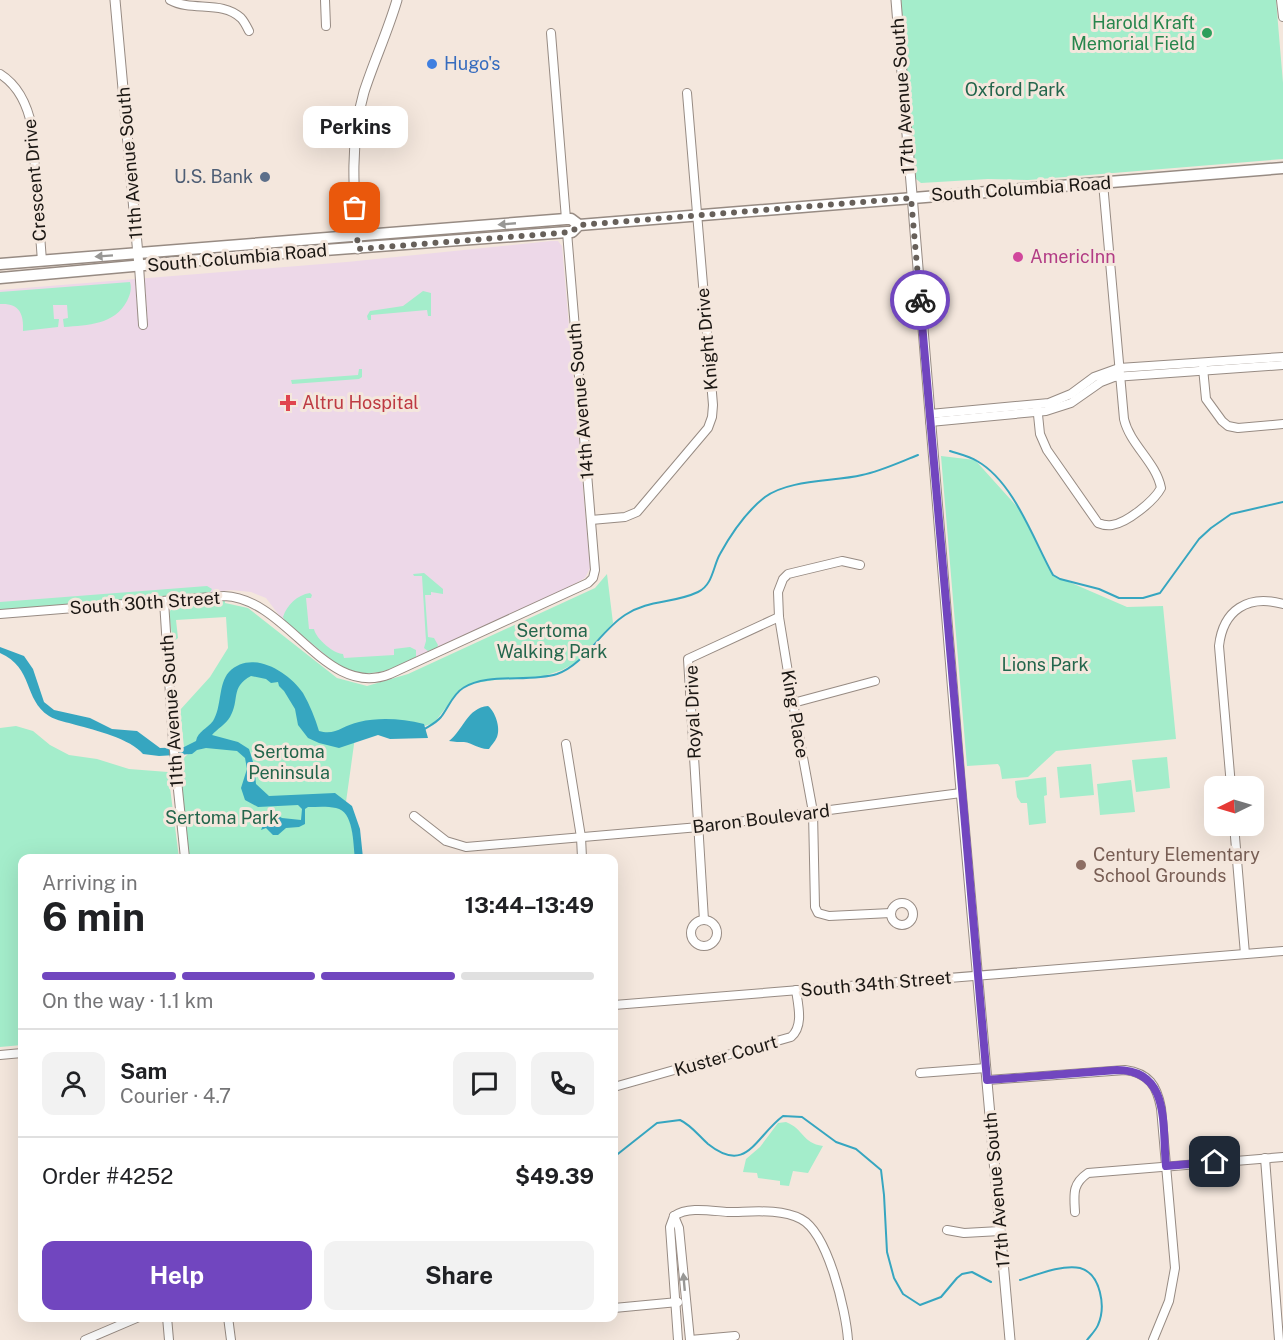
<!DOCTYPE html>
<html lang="en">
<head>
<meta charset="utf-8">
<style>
	:root { --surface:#fff; --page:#f2f2f2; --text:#202124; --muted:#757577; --line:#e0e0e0; --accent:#7146bf }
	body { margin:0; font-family:"Public Sans",sans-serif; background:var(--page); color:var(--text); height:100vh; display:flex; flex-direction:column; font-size:22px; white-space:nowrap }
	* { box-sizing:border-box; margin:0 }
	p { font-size:20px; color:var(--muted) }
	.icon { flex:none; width:33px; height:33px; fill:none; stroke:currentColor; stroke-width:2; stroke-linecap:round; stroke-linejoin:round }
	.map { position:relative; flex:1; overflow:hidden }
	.sheet { position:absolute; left:18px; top:854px; width:600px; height:468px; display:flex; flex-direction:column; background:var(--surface); border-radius:12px; box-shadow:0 6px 24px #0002 }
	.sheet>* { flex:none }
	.needle { width:39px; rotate:265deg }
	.fabs { position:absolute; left:1204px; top:776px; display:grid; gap:12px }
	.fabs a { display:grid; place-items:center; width:60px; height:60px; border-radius:12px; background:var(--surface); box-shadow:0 6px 24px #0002; font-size:30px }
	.pin { position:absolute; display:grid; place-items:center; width:51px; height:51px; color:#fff; margin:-26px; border-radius:12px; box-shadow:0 3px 9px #0006 }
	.courier { position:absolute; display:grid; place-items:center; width:60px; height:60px; margin:-30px; border:4px solid #7146bf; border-radius:50%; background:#fff; color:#222; box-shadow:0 2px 8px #0007 }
	.bubble { position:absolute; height:42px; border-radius:12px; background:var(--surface); box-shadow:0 6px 24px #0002; font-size:20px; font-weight:700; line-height:42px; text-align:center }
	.head em { font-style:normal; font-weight:700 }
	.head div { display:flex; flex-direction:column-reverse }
	.head { display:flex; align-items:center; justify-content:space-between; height:102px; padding:0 24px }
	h1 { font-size:39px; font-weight:700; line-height:45px }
	.bar { display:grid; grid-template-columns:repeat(4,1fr); gap:9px 6px; align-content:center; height:72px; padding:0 24px }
	.bar i { height:8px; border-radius:4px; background:var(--line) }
	.bar .on { background:var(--accent) }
	.bar p { grid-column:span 4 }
	.line { display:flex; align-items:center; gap:15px; padding:0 24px; border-top:2px solid var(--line) }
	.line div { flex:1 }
	.round { display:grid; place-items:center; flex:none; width:63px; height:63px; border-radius:12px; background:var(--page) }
	.action { display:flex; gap:12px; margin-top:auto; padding:12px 24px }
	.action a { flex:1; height:69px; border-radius:12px; background:var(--accent); color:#fff; font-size:24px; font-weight:700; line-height:69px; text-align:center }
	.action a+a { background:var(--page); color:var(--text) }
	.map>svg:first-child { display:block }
	.medical { fill:#edd8e8 }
	.green { fill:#a4edcb }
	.water { fill:#36a6c0 }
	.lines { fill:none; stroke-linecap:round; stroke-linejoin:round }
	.stream { stroke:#36a6c0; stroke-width:2 }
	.minor-casing { stroke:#978b83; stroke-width:10 }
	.tertiary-casing { stroke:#978b83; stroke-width:11 }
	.secondary-casing { stroke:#978b83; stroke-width:13 }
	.minor { stroke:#fff; stroke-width:8 }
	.tertiary { stroke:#fff; stroke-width:9 }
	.secondary { stroke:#fff; stroke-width:10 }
	.oneway { fill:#989795 }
	.done { stroke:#67605a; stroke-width:6; stroke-dasharray:0 10.8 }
	.route { stroke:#7146bf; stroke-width:8 }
	.leisure-dot { fill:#2e9e5b; stroke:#f4e7dd; stroke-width:2 }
	.shop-dot { fill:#3f7fe0; stroke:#f4e7dd; stroke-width:2 }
	.service-dot { fill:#5c6f8a; stroke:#f4e7dd; stroke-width:2 }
	.hotel-dot { fill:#d1479c; stroke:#f4e7dd; stroke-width:2 }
	.health-dot { fill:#e0444e; stroke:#f4e7dd; stroke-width:2 }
	.education-dot { fill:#8d6e63; stroke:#f4e7dd; stroke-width:2 }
	.labels { text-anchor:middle; stroke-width:6; stroke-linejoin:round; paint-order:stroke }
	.leisure-label { font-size:18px; fill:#27864d; stroke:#f4e7dd; text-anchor:end }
	.shop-label { font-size:18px; fill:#366cbe; stroke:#f4e7dd; text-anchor:start }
	.park-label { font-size:18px; fill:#23664c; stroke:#f4e7dd }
	.street-label { font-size:18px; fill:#1b1713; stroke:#f4e7dd }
	.service-label { font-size:18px; fill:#4e5e75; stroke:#f4e7dd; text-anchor:end }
	.hotel-label { font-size:18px; fill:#b23c85; stroke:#f4e7dd; text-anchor:start }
	.health-label { font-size:18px; fill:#be3a42; stroke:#f4e7dd; text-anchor:start }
	.education-label { font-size:18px; fill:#785e54; stroke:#f4e7dd; text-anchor:start }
</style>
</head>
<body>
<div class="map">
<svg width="1283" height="1340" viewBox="0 0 1283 1340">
	<rect width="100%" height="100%" fill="#f4e7dd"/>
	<!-- medical -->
	<path class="medical" d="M 551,241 L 558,241 L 562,246 L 590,568 L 585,578 L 560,592 L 396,667 L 330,660 L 282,619 L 266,598 L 251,592 L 231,590 L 0,617 L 0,290 L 347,262 Z"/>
	<!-- green -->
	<g class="green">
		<path d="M 901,0 L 1276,0 L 1283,83 L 1283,159 L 1028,180 L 988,179 L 921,183 L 916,179 Z"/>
		<path d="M 130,282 C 132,289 130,295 127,301 C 114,325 88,325 64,327 L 63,319 L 68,318 L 67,305 L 53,305 L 54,319 L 59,319 L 58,327 L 23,331 C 24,313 19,303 0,304 L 0,292 Z"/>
		<path d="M 423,291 L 431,293 L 431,316 L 428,316 L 427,310 L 371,315 L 371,320 L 368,320 L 367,316 L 370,311 L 403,306 Z"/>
		<path d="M 359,369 L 362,369 L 362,377 L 359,379 L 292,384 L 291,380 L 358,375 Z"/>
		<path d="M 941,456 L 975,460 L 1021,511 L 1053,575 L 1127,607 L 1163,606 L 1176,739 L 1056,751 L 1028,777 L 1002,779 L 1000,767 L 998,764 L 967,766 Z"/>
		<path d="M 424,573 L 443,589 L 443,594 L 431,592 L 431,595 L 425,595 L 428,637 L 434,638 L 438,645 L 437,648 L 428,651 L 424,648 L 426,641 L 422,576 L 414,576 L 413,574 Z"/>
		<path d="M 607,574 L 613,623 L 575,663 L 562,670 L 538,678 L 495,680 L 475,683 L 461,688 L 434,723 L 400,734 L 356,730 L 346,802 L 358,858 L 185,858 L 176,765 L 199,744 L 184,747 L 180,710 L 210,677 L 228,648 L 226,617 L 176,620 L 178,638 L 173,642 L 169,614 L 173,604 L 225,600 L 225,603 L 248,608 L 337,678 L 367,686 L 408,674 L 595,588 Z"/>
		<path d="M 207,586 L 212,589 L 209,594 L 0,611 L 0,602 Z"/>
		<path d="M 310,593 L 312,595 L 311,598 L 306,598 L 309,629 L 314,629 C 316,639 334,654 343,654 L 344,658 L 394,655 L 394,649 L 410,647 L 416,650 L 416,657 C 388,671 373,679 341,668 L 285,621 L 283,617 C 287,605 297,595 310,593 Z"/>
		<path d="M 16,726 L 33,731 L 50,745 L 69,755 L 97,759 L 129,769 L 168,772 L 179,858 L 22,858 L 22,1045 L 0,1047 L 0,728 Z"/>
		<path d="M 1167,757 L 1170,788 L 1136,792 L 1132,760 Z"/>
		<path d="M 1091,764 L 1094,795 L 1060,798 L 1057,767 Z"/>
		<path d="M 1046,777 L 1047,795 L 1044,796 L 1046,823 L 1029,825 L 1027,803 L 1021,803 L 1017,797 L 1015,781 Z"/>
		<path d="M 1131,780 L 1135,812 L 1100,815 L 1097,784 Z"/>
		<path d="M 786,1122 C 804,1129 802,1143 823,1146 L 808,1173 L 793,1171 L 789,1186 L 780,1185 L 780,1181 L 758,1178 L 757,1173 L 743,1172 L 746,1159 L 760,1147 L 778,1123 Z"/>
	</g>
	<!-- water -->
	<g class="water">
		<path d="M 0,647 L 24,656 L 33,669 L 44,702 L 54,710 L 90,718 L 112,729 L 137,731 L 160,748 L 184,747 L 196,741 C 198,731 207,729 213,721 C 222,707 218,684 229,672 C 251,649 288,671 303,693 C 310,705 315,718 319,731 C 336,736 343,725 359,722 C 381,717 402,719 424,724 L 428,738 L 390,739 L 378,735 L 339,748 L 319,743 L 308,738 L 298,725 L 295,709 L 284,691 L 279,686 L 278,682 L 271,683 L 266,679 L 251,676 C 230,687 240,700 230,717 C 226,724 217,729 212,735 L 238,742 L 249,749 L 254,765 L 256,784 L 269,796 L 335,793 L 352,806 L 360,829 L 363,858 L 355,858 C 353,844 354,811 336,808 C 327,806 317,807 308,807 L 305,809 L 305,824 L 299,827 L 286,828 L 278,835 L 273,835 L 266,828 L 261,830 L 264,823 L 275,814 L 282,818 L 301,820 L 302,809 L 298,805 L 258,807 L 245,800 L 241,788 L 247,769 L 245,758 L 237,751 L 206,748 L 197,750 L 192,754 L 159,756 L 143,754 C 131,739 95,730 76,725 C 67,722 57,721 49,716 C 23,699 34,668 0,653 Z"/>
		<path d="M 488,706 C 495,711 501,728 497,737 C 495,742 491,745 489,749 C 480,750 473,743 464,742 C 459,742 455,742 449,741 C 464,729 467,708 488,706 Z"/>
	</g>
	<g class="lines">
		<!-- stream -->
		<g class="stream">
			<path d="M 950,451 C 959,454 969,456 977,461 C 1014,482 1033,539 1053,575 L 1060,579 L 1099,589 L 1119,598 L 1143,598 L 1160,593 L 1199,539 L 1211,528 L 1231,514 L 1283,502"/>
			<path d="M 423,730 C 429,726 436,723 441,717 C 448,708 453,694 463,688 C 488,672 528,683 557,674 C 585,664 600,631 625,615 C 649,599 673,604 698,592 C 713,585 713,566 720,554 C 731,534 747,511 765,497 C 790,479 833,482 862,475 C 881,471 900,462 918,455"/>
			<path d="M 614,1157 L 657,1123 L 680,1120 C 691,1125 699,1136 708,1144 C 747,1175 755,1137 783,1116 L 802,1117 L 836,1142 L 856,1149 L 881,1170 L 884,1195 L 887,1252 L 894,1278 L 903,1294 L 920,1305 L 941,1297 L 957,1278 L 962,1274 L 972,1272 L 991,1282"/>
			<path d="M 1020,1280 C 1036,1275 1063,1264 1080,1268 C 1101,1274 1106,1307 1098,1325 C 1096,1330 1091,1335 1087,1340"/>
		</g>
		<defs>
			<g id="minor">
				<path d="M 170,0 C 192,12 222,0 241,18 C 244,21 247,27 249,31"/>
				<path d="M 325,0 L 326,26"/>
				<path d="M 1281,0 L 1283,17"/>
				<path d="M 551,33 L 566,219"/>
				<path d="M 0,74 C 19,86 28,107 32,128 L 42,261"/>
				<path d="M 139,266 L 143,325"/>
				<path d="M 1203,368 L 1206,399 L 1222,421 L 1228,426 L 1238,428 L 1283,424"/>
				<path d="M 1037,405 L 1040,434 L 1047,450 L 1098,523 C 1103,525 1107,526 1112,525 C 1127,523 1154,501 1161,488 C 1156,462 1130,445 1124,419 L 1103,183"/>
				<path d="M 930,414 L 1049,403 L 1071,394 L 1094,377 L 1119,368 L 1283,357"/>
				<path d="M 930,422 L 1046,411 L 1071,403 L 1101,382 L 1114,377 L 1283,365"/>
				<path d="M 591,520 L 625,517 L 637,512 L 708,428 L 712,417 L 713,405 L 687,93"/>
				<path d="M 860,565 L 842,561 L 788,574 L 783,579 L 778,592 L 779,617 L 793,703 L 813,812 L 815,907 L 818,913 L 829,916 L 891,913"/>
				<path d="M 164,601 L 173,741 L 185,858"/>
				<path d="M 0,614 L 224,596 C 288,598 325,700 390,674 L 588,583 L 593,578 L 595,570 L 567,232"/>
				<path d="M 793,703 L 875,681"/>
				<path d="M 566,744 L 581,837 L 582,858"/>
				<path d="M 1231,786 L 1219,646 C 1223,610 1248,594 1283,604"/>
				<path d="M 414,816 L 446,841 L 466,847 L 699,827 L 961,793"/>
				<path d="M 1234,825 L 1245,954"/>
				<circle cx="902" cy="914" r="11"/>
				<circle cx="704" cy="933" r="13"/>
				<path d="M 704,920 L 688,659 L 779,617"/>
				<path d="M 614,1005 L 1283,951"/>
				<path d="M 0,1055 L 22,1053"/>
				<path d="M 920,1073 L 986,1068"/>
				<path d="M 988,1080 L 1125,1070 C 1149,1073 1157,1086 1161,1108 L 1175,1268 L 1169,1301 L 1153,1340"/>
				<path d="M 614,1087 L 791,1037 C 804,1026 798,1005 796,990"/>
				<path d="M 1265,1158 L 1279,1340"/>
				<path d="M 1075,1212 C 1074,1194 1072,1184 1088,1173 L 1283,1157"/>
				<path d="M 674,1216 C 688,1206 712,1211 728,1212 C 751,1212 780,1208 801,1219 C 828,1233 846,1311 848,1340"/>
				<path d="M 674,1216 L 679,1228 L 690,1340"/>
				<path d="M 674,1216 L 670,1227 L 678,1340"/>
				<path d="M 947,1230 L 964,1233 L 1000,1231"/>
				<path d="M 614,1308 L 678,1302"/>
				<path d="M 167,1317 L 169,1340"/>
				<path d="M 228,1317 L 231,1340"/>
				<path d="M 85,1340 L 139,1317"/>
				<path d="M 690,1340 L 735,1336"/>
			</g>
			<g id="tertiary">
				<path d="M 115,0 L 139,266"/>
				<path d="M 896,0 L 960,779 L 1010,1340"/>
				<path d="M 358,249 C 354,196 349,144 364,92 C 374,61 388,31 397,0"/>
			</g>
			<g id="secondary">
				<path d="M 0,264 L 566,219 L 571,219 L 579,225"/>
				<path d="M 0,278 L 244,256 L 567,232 L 572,232 L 579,225 L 1283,168"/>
			</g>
		</defs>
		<!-- minor casing -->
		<use href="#minor" class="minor-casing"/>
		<!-- tertiary casing -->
		<use href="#tertiary" class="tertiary-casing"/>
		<!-- secondary casing -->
		<use href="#secondary" class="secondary-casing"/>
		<!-- minor -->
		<use href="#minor" class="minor"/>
		<!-- tertiary -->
		<use href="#tertiary" class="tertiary"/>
		<!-- secondary -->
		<use href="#secondary" class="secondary"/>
	</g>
	<!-- one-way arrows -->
	<defs><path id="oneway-solid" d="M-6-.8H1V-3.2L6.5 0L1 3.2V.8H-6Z" transform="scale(1.5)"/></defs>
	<g class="oneway">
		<use href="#oneway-solid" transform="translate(507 224) rotate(175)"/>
		<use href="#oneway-solid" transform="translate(104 256) rotate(176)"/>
		<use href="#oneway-solid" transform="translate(684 1282) rotate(-95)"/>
	</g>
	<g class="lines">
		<!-- done -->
		<path class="done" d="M 355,208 L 358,249 L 572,232 L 579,225 L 911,198 L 920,300"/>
		<!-- route -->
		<path class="route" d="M 920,300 L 987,1080 L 1117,1070 C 1171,1070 1162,1126 1166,1166 L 1215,1162"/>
	</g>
	<!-- markers -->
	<circle class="leisure-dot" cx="1207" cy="33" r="6"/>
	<circle class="shop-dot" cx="432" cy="64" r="6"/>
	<circle class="service-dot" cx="265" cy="177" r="6"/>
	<circle class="hotel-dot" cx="1018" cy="257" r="6"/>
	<path class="health-dot" d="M285 394h6v6h6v6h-6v6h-6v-6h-6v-6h6z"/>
	<circle class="education-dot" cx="1081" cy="865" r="6"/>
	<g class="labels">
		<!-- leisure labels -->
		<g class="leisure-label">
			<text x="1195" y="29">Harold Kraft<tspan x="1195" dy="21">Memorial Field</tspan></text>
		</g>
		<!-- shop labels -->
		<g class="shop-label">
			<text x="444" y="70">Hugo's</text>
		</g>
		<!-- park labels -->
		<g class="park-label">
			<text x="1015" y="96">Oxford Park</text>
			<text x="552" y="637">Sertoma<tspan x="552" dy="21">Walking Park</tspan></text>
			<text x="1045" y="671">Lions Park</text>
			<text x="289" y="758">Sertoma<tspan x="289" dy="21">Peninsula</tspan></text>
			<text x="222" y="824">Sertoma Park</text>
		</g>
		<!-- street labels -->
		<g class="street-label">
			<text transform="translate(903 96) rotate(-94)" y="6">17th Avenue South</text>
			<text transform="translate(130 163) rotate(-95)" y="6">11th Avenue South</text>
			<text transform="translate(35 180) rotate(-95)" y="6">Crescent Drive</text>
			<text transform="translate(1021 189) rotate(-4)" y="6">South Columbia Road</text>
			<text transform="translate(237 258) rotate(-5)" y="6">South Columbia Road</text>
			<text transform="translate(707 339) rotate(-95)" y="6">Knight Drive</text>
			<text transform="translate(581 401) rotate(-95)" y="6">14th Avenue South</text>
			<text transform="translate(145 603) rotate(-4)" y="6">South 30th Street</text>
			<text transform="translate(172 711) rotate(-94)" y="6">11th Avenue South</text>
			<text transform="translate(693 712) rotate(-92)" y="6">Royal Drive</text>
			<text transform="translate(795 714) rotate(80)" y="6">King Place</text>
			<text transform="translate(761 819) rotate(-7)" y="6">Baron Boulevard</text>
			<text transform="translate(876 984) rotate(-5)" y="6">South 34th Street</text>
			<text transform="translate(726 1056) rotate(-16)" y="6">Kuster Court</text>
			<text transform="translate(997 1190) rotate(-95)" y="6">17th Avenue South</text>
		</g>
		<!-- service labels -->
		<g class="service-label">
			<text x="253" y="183">U.S. Bank</text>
		</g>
		<!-- hotel labels -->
		<g class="hotel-label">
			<text x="1030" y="263">AmericInn</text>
		</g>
		<!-- health labels -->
		<g class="health-label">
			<text x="302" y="409">Altru Hospital</text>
		</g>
		<!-- education labels -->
		<g class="education-label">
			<text x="1093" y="861">Century Elementary<tspan x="1093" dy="21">School Grounds</tspan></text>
		</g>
	</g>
</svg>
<div class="fabs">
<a><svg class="needle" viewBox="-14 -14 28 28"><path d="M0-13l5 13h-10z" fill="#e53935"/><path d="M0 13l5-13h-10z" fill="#757577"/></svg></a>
</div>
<div class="pin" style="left:355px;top:208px;background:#ea580c"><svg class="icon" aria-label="bag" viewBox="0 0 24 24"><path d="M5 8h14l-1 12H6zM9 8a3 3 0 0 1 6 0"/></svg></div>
<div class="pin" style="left:1215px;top:1162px;background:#1f2937"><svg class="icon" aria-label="home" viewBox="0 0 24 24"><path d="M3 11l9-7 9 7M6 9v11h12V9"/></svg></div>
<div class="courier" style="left:920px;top:300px"><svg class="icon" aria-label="bike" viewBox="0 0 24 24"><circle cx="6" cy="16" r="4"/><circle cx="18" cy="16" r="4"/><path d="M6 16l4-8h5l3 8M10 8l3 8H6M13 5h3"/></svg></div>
<div class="bubble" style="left:303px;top:106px;width:105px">Perkins</div>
<section class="sheet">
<div class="head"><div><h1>6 min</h1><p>Arriving in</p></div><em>13:44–13:49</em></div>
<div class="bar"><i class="on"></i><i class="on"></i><i class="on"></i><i></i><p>On the way · 1.1 km</p></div>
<div class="line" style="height:108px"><a class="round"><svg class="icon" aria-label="person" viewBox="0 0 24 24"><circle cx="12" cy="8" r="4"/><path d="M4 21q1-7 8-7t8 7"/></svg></a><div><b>Sam</b><p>Courier · 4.7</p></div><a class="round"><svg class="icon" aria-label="chat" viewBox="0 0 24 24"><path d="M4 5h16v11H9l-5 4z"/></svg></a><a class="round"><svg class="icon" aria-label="phone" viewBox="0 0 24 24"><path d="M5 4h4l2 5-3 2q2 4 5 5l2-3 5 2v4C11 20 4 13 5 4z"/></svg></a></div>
<div class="line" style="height:78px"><div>Order #4252</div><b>$49.39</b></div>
<div class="action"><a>Help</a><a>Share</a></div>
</section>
</div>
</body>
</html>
